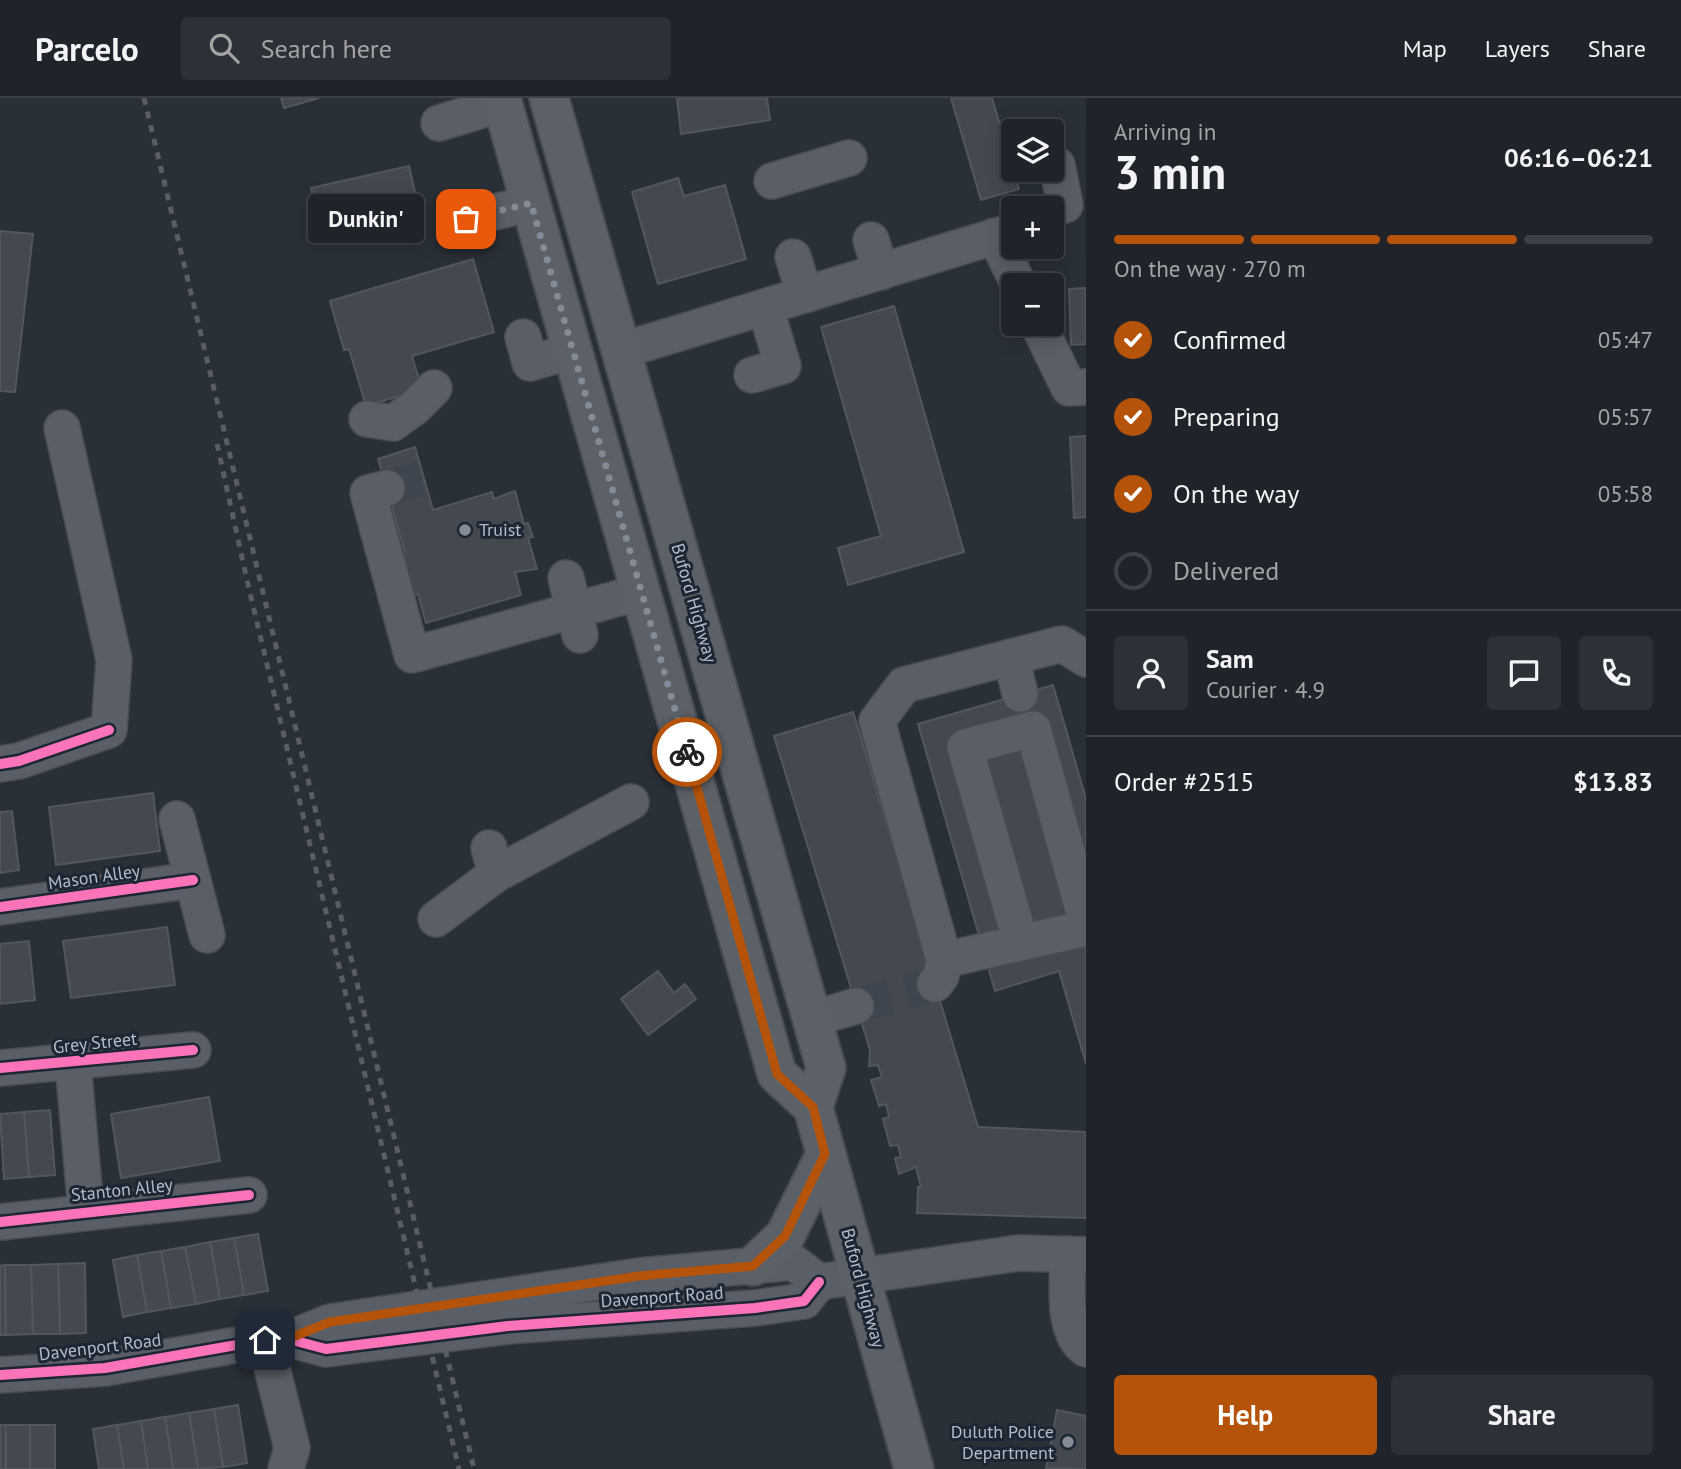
<!DOCTYPE html>
<html lang="en">
<head>
<meta charset="utf-8">
<style>
	:root { --surface:#20242a; --page:#2d3036; --text:#f1f3f6; --muted:#a2a4a8; --line:#3d4147; --accent:#b45309 }
	body { margin:0; font-family:"PT Sans",sans-serif; background:var(--page); color:var(--text); height:100vh; display:flex; flex-direction:column; font-size:26px; white-space:nowrap }
	* { box-sizing:border-box; margin:0 }
	p { font-size:23px; color:var(--muted) }
	.icon { flex:none; width:38px; height:38px; fill:none; stroke:currentColor; stroke-width:2; stroke-linecap:round; stroke-linejoin:round }
	.map { position:relative; flex:1; overflow:hidden }
	.drawer { display:flex; flex-direction:column; background:var(--surface); width:595px }
	.drawer>* { flex:none }
	.controls { position:absolute; left:1001px; top:21px; display:grid; gap:14px }
	.controls a { display:grid; place-items:center; width:63px; height:63px; border-radius:7px; background:var(--surface); box-shadow:0 4px 18px #0003,0 0 0 2px var(--line); font-size:35px }
	.pin { position:absolute; display:grid; place-items:center; width:60px; height:60px; color:#fff; margin:-30px; border-radius:14px; box-shadow:0 4px 10px #0006 }
	.courier { position:absolute; display:grid; place-items:center; width:70px; height:70px; margin:-35px; border:5px solid #b45309; border-radius:50%; background:#fff; color:#222; box-shadow:0 2px 9px #0007 }
	.bubble { position:absolute; height:49px; border-radius:7px; background:var(--surface); box-shadow:0 4px 18px #0003,0 0 0 2px var(--line); font-size:23px; font-weight:700; line-height:49px; text-align:center }
	.headline em { font-style:normal; font-weight:700 }
	.headline div { display:flex; flex-direction:column-reverse }
	.headline { display:flex; align-items:center; justify-content:space-between; height:119px; padding:0 28px }
	h1 { font-size:46px; font-weight:700; line-height:52px }
	.bar { display:grid; grid-template-columns:repeat(4,1fr); gap:10px 7px; align-content:center; height:84px; padding:0 28px }
	.bar i { height:9px; border-radius:5px; background:var(--line) }
	.bar .on { background:var(--accent) }
	.bar p { grid-column:span 4 }
	.line { display:flex; align-items:center; gap:18px; padding:0 28px; border-top:2px solid var(--line) }
	.line div { flex:1 }
	.round { display:grid; place-items:center; flex:none; width:74px; height:74px; border-radius:7px; background:var(--page) }
	ol { padding:0 28px; list-style:none }
	li { display:flex; align-items:center; gap:21px; height:77px }
	li p { margin-inline-start:auto }
	li .icon { padding:7px; border-radius:50%; background:var(--accent); color:#fff; stroke-width:4 }
	li:last-child { color:var(--muted) }
	li i { width:38px; height:38px; border:4px solid var(--line); border-radius:50% }
	.button { display:flex; gap:14px; margin-top:auto; padding:14px 28px }
	.button a { flex:1; height:80px; border-radius:7px; background:var(--accent); color:#fff; font-size:28px; font-weight:700; line-height:80px; text-align:center }
	.button a+a { background:var(--page); color:var(--text) }
	header { display:flex; align-items:center; gap:42px; box-sizing:border-box; height:98px; padding:0 35px; background:var(--surface); border-bottom:2px solid var(--line) }
	header strong { font-size:33px }
	nav { display:flex; gap:38px; margin-inline-start:auto; font-size:24px }
	.search { width:490px; height:63px; background:var(--page); display:flex; align-items:center; gap:18px; box-sizing:border-box; padding:0 24px; border-radius:7px; color:var(--muted); font-size:26px }
	main { display:flex; flex:1; min-height:0 }
	.map>svg:first-child { display:block }
	.building { fill:#444950; stroke:#52575f; stroke-width:2 }
	.lines { fill:none; stroke-linecap:round; stroke-linejoin:round }
	.minor-tunnel { stroke:#3f454e; stroke-width:35; stroke-dasharray:35 18; stroke-linecap:butt }
	.minor-casing { stroke:#484c53; stroke-width:38 }
	.major-casing { stroke:#484c55; stroke-width:42 }
	.minor { stroke:#5a5e66; stroke-width:35 }
	.major { stroke:#5c6168; stroke-width:38 }
	.rail { stroke:#595d64; stroke-width:5; stroke-dasharray:7 7; stroke-linecap:butt }
	.cycleway-casing { stroke:#1d2633; stroke-width:15 }
	.cycleway { stroke:#fb73b8; stroke-width:10 }
	.done { stroke:#848b96; stroke-width:7; stroke-dasharray:0 12.6 }
	.route { stroke:#b45309; stroke-width:9 }
	.poi-dot { fill:#848b96; stroke:#1d2633; stroke-width:2.5 }
	.labels { text-anchor:middle; stroke-width:6; stroke-linejoin:round; paint-order:stroke }
	.poi-label { font-size:18px; fill:#b4bcc9; stroke:#1d2633; text-anchor:start }
	.street-label { font-size:18px; fill:#b4bcc9; stroke:#1d2633 }
</style>
</head>
<body>
<header>
<strong>Parcelo</strong>
<div class="search"><svg class="icon" aria-label="search" viewBox="0 0 24 24"><circle cx="10" cy="10" r="6"/><path d="M15 15l6 6"/></svg>Search here</div>
<nav><a>Map</a><a>Layers</a><a>Share</a></nav>
</header>
<main>
<div class="map">
<svg width="1086" height="1371" viewBox="0 0 1086 1371">
	<rect width="100%" height="100%" fill="#2a3038"/>
	<!-- building -->
	<g class="building">
		<path d="M 281,0 L 319,0 L 284,10 Z"/>
		<path d="M 677,0 L 767,0 L 770,22 L 681,36 Z"/>
		<path d="M 951,0 L 992,0 L 1019,91 L 981,102 Z"/>
		<path d="M 409,68 L 417,103 L 381,113 L 383,121 L 369,125 L 366,117 L 321,128 L 311,90 Z"/>
		<path d="M 678,80 L 684,98 L 725,87 L 746,161 L 658,186 L 632,94 Z"/>
		<path d="M 0,133 L 33,136 L 15,294 L 0,293 Z"/>
		<path d="M 473,161 L 494,234 L 412,258 L 422,291 L 366,308 L 349,251 L 344,252 L 330,203 Z"/>
		<path d="M 1086,190 L 1086,246 L 1071,247 L 1069,191 Z"/>
		<path d="M 894,208 L 964,454 L 848,487 L 838,450 L 881,438 L 821,229 Z"/>
		<path d="M 1086,338 L 1086,419 L 1074,420 L 1070,339 Z"/>
		<path d="M 415,349 L 433,412 L 492,394 L 494,401 L 515,393 L 524,426 L 528,425 L 533,439 L 528,440 L 537,471 L 515,474 L 521,497 L 426,525 L 418,496 L 412,498 L 400,455 L 405,454 L 378,361 Z"/>
		<path d="M 1053,587 L 1086,701 L 1086,966 L 1059,873 L 995,893 L 918,626 Z"/>
		<path d="M 853,614 L 978,1029 L 1086,1034 L 1086,1120 L 917,1115 L 918,1089 L 921,1089 L 916,1069 L 899,1076 L 895,1060 L 901,1059 L 898,1047 L 890,1048 L 883,1021 L 889,1019 L 886,1006 L 879,1008 L 871,982 L 882,979 L 878,967 L 869,968 L 870,952 L 774,638 Z"/>
		<path d="M 153,695 L 160,753 L 56,767 L 49,709 Z"/>
		<path d="M 12,713 L 19,772 L 0,775 L 0,714 Z"/>
		<path d="M 167,829 L 175,887 L 71,900 L 63,843 Z"/>
		<path d="M 29,843 L 35,902 L 0,906 L 0,846 Z"/>
		<path d="M 658,873 L 674,895 L 685,886 L 696,901 L 648,937 L 621,901 Z"/>
		<path d="M 209,999 L 220,1063 L 121,1080 L 111,1016 Z"/>
		<path d="M 50,1012 L 55,1077 L 29,1079 L 24,1014 Z"/>
		<path d="M 24,1014 L 29,1079 L 4,1081 L 0,1016 Z"/>
		<path d="M 258,1136 L 268,1193 L 244,1197 L 234,1140 Z"/>
		<path d="M 234,1140 L 244,1197 L 220,1201 L 210,1144 Z"/>
		<path d="M 210,1144 L 220,1201 L 196,1206 L 185,1149 Z"/>
		<path d="M 185,1149 L 196,1206 L 171,1210 L 161,1153 Z"/>
		<path d="M 161,1153 L 171,1210 L 147,1214 L 137,1157 Z"/>
		<path d="M 137,1157 L 147,1214 L 123,1219 L 113,1162 Z"/>
		<path d="M 85,1165 L 86,1235 L 60,1236 L 58,1166 Z"/>
		<path d="M 58,1166 L 60,1236 L 33,1236 L 31,1167 Z"/>
		<path d="M 5,1167 L 6,1237 L 0,1237 L 0,1168 Z"/>
		<path d="M 5,1167 L 31,1167 L 33,1236 L 6,1237 Z"/>
		<path d="M 238,1307 L 247,1365 L 223,1369 L 214,1311 Z"/>
		<path d="M 214,1311 L 223,1369 L 198,1371 L 189,1315 Z"/>
		<path d="M 1057,1312 L 1086,1318 L 1086,1371 L 1046,1370 Z"/>
		<path d="M 189,1315 L 198,1371 L 173,1371 L 165,1319 Z"/>
		<path d="M 165,1319 L 173,1371 L 148,1371 L 141,1323 Z"/>
		<path d="M 141,1323 L 148,1371 L 124,1371 L 117,1327 Z"/>
		<rect x="0" y="1327" width="6" height="44"/>
		<rect x="6" y="1327" width="24" height="44"/>
		<rect x="30" y="1327" width="25" height="44"/>
		<path d="M 117,1327 L 124,1371 L 99,1371 L 93,1331 Z"/>
	</g>
	<g class="lines">
		<!-- minor-tunnel -->
		<g class="minor-tunnel">
			<path d="M 387,390 L 424,380"/>
			<path d="M 856,908 L 935,886"/>
		</g>
		<defs>
			<g id="minor">
				<path d="M 439,25 L 502,6"/>
				<path d="M 1057,67 L 1065,107"/>
				<path d="M 772,83 L 849,60"/>
				<path d="M 466,121 L 532,105"/>
				<path d="M 995,138 L 1019,187"/>
				<path d="M 871,142 L 881,174"/>
				<path d="M 793,159 L 805,197"/>
				<path d="M 1038,226 L 1069,290 L 1086,289"/>
				<path d="M 523,239 L 530,265 L 573,253"/>
				<path d="M 622,250 L 643,246 L 1013,133"/>
				<path d="M 752,277 L 783,268 L 765,209"/>
				<path d="M 367,321 L 393,325 L 415,309 L 434,290"/>
				<path d="M 387,390 L 368,395 L 412,557 L 619,500 L 642,497"/>
				<path d="M 566,480 L 580,537"/>
				<path d="M 1011,559 L 1020,596"/>
				<path d="M 0,666 L 19,663 L 109,632 L 114,562 L 62,330"/>
				<path d="M 177,721 L 207,837"/>
				<path d="M 496,776 L 631,704"/>
				<path d="M 0,809 L 193,782"/>
				<path d="M 436,821 L 496,776 L 489,750"/>
				<path d="M 1021,845 L 965,649 L 1033,631 L 1086,822"/>
				<path d="M 944,862 L 1086,830"/>
				<path d="M 935,886 L 941,878 L 944,862 L 877,623 L 904,587 L 1062,546 L 1086,561"/>
				<path d="M 812,921 L 856,908"/>
				<path d="M 73,965 L 86,1113"/>
				<path d="M 0,970 L 193,952"/>
				<path d="M 0,1124 L 249,1097"/>
				<path d="M 1068,1156 C 1068,1183 1061,1234 1086,1251"/>
				<path d="M 288,1241 L 330,1224 L 639,1178 L 793,1164 L 819,1184 L 1018,1155 L 1086,1157"/>
				<path d="M 265,1242 L 292,1350 L 286,1371"/>
				<path d="M 0,1277 L 105,1270 L 265,1242 L 288,1241 L 326,1251 L 508,1228 L 755,1210 L 804,1203 L 819,1184"/>
			</g>
			<g id="major">
				<path d="M 501,0 L 777,976 L 813,1009"/>
				<path d="M 549,0 L 826,970 L 813,1009 L 914,1371"/>
				<path d="M 753,1168 L 785,1138 L 826,1056"/>
			</g>
		</defs>
		<!-- minor casing -->
		<use href="#minor" class="minor-casing"/>
		<!-- major casing -->
		<use href="#major" class="major-casing"/>
		<!-- minor -->
		<use href="#minor" class="minor"/>
		<!-- major -->
		<use href="#major" class="major"/>
		<!-- rail -->
		<g class="rail">
			<path d="M 144,0 L 474,1371"/>
			<path d="M 217,346 L 249,491 L 459,1371"/>
		</g>
		<defs>
			<g id="cycleway">
				<path d="M 0,666 L 19,663 L 109,632"/>
				<path d="M 0,809 L 193,782"/>
				<path d="M 0,970 L 193,952"/>
				<path d="M 0,1124 L 249,1097"/>
				<path d="M 0,1277 L 105,1270 L 265,1242 L 288,1241 L 326,1251 L 508,1228 L 755,1210 L 804,1203 L 819,1184"/>
			</g>
		</defs>
		<!-- cycleway casing -->
		<use href="#cycleway" class="cycleway-casing"/>
		<!-- cycleway -->
		<use href="#cycleway" class="cycleway"/>
	</g>
	<g class="lines">
		<!-- done -->
		<path class="done" d="M 466,121 L 531,105 L 687,654"/>
		<!-- route -->
		<path class="route" d="M 265,1242 L 288,1241 L 330,1224 L 639,1178 L 753,1168 L 785,1138 L 825,1056 L 813,1009 L 777,976 L 687,654"/>
	</g>
	<!-- markers -->
	<g class="poi-dot">
		<circle cx="465" cy="432" r="7"/>
		<circle cx="1068" cy="1344" r="7"/>
	</g>
	<g class="labels">
		<!-- poi labels -->
		<g class="poi-label">
			<text x="479" y="438">Truist</text>
			<text x="1054" y="1340" text-anchor="end">Duluth Police<tspan x="1054" dy="21">Department</tspan></text>
		</g>
		<!-- street labels -->
		<g class="street-label">
			<text transform="translate(694 505) rotate(74)" y="6">Buford Highway</text>
			<text transform="translate(94 779) rotate(-8)" y="6">Mason Alley</text>
			<text transform="translate(95 945) rotate(-6)" y="6">Grey Street</text>
			<text transform="translate(122 1092) rotate(-6)" y="6">Stanton Alley</text>
			<text transform="translate(863 1190) rotate(75)" y="6">Buford Highway</text>
			<text transform="translate(662 1199) rotate(-4)" y="6">Davenport Road</text>
			<text transform="translate(100 1249) rotate(-7)" y="6">Davenport Road</text>
		</g>
	</g>
</svg>
<div class="controls">
<a><svg class="icon" aria-label="layers" viewBox="0 0 24 24"><path d="M12 4l9 5-9 5-9-5zM3 14l9 5 9-5"/></svg></a>
<a>+</a>
<a>−</a>
</div>
<div class="pin" style="left:466px;top:121px;background:#ea580c"><svg class="icon" aria-label="bag" viewBox="0 0 24 24"><path d="M5 8h14l-1 12H6zM9 8a3 3 0 0 1 6 0"/></svg></div>
<div class="pin" style="left:265px;top:1242px;background:#1f2937"><svg class="icon" aria-label="home" viewBox="0 0 24 24"><path d="M3 11l9-7 9 7M6 9v11h12V9"/></svg></div>
<div class="courier" style="left:687px;top:654px"><svg class="icon" aria-label="bike" viewBox="0 0 24 24"><circle cx="6" cy="16" r="4"/><circle cx="18" cy="16" r="4"/><path d="M6 16l4-8h5l3 8M10 8l3 8H6M13 5h3"/></svg></div>
<div class="bubble" style="left:308px;top:96px;width:116px">Dunkin'</div>
</div>
<section class="drawer">
<div class="headline"><div><h1>3 min</h1><p>Arriving in</p></div><em>06:16–06:21</em></div>
<div class="bar"><i class="on"></i><i class="on"></i><i class="on"></i><i></i><p>On the way · 270 m</p></div>
<ol>
<li><svg class="icon" aria-label="check" viewBox="0 0 24 24"><path d="M5 12l5 5 9-10"/></svg>Confirmed<p>05:47</p></li>
<li><svg class="icon" aria-label="check" viewBox="0 0 24 24"><path d="M5 12l5 5 9-10"/></svg>Preparing<p>05:57</p></li>
<li><svg class="icon" aria-label="check" viewBox="0 0 24 24"><path d="M5 12l5 5 9-10"/></svg>On the way<p>05:58</p></li>
<li><i></i>Delivered</li>
</ol>
<div class="line" style="height:126px"><a class="round"><svg class="icon" aria-label="person" viewBox="0 0 24 24"><circle cx="12" cy="8" r="4"/><path d="M4 21q1-7 8-7t8 7"/></svg></a><div><b>Sam</b><p>Courier · 4.9</p></div><a class="round"><svg class="icon" aria-label="chat" viewBox="0 0 24 24"><path d="M4 5h16v11H9l-5 4z"/></svg></a><a class="round"><svg class="icon" aria-label="phone" viewBox="0 0 24 24"><path d="M5 4h4l2 5-3 2q2 4 5 5l2-3 5 2v4C11 20 4 13 5 4z"/></svg></a></div>
<div class="line" style="height:91px"><div>Order #2515</div><b>$13.83</b></div>
<div class="button"><a>Help</a><a>Share</a></div>
</section>
</main>
</body>
</html>
